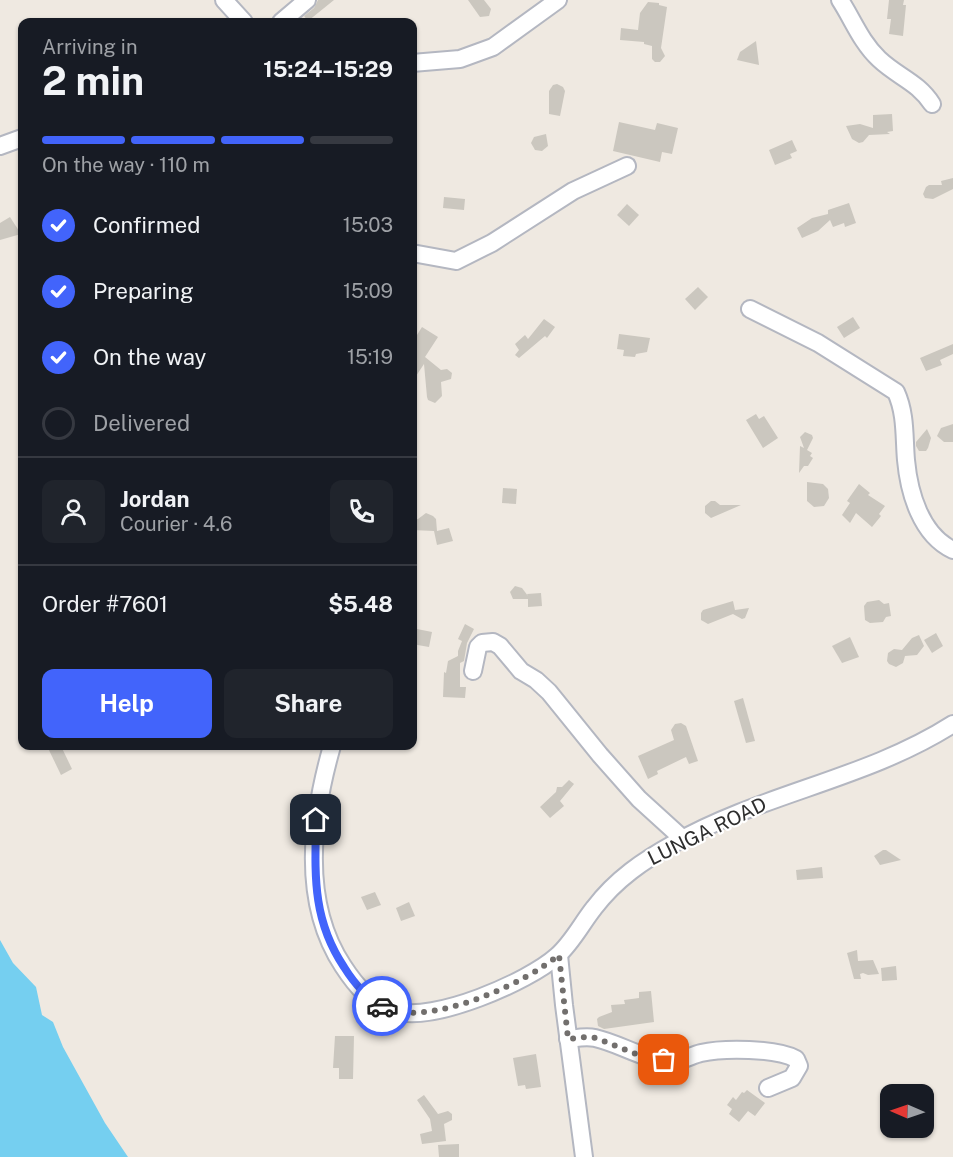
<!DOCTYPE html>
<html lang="en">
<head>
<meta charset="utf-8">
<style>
	:root { --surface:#171b24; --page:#20242c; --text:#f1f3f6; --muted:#9ea1a6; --line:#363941; --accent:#4264fb }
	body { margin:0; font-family:"Public Sans",sans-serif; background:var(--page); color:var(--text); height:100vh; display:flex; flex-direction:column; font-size:22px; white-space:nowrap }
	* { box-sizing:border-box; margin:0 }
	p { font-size:20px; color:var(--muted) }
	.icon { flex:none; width:33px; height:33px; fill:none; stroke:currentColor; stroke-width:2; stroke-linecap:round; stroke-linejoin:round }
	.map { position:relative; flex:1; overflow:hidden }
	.sheet { position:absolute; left:18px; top:18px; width:399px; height:732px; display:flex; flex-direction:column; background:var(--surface); border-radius:12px; box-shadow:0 2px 4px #0004 }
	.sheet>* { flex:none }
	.needle { width:39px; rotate:272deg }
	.controls { position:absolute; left:880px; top:1084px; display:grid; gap:12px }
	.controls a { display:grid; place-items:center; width:54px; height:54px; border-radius:12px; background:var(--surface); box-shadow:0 2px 4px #0004; font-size:30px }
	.pin { position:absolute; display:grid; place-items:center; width:51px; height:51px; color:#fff; margin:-26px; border-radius:12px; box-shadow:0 3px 9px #0006 }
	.courier { position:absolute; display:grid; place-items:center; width:60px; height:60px; margin:-30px; border:4px solid #4264fb; border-radius:50%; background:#fff; color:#222; box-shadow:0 2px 8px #0007 }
	.headline em { font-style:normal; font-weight:700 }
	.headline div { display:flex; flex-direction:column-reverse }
	.headline { display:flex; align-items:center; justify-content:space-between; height:102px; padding:0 24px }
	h1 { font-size:39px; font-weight:700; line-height:45px }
	.bar { display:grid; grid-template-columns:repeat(4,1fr); gap:9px 6px; align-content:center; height:72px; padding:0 24px }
	.bar i { height:8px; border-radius:4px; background:var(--line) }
	.bar .current { background:var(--accent) }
	.bar p { grid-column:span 4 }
	.line { display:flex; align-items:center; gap:15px; padding:0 24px; border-top:2px solid var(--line) }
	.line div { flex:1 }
	.round { display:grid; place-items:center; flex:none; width:63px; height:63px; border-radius:12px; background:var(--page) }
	ol { padding:0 24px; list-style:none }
	li { display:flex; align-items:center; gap:18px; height:66px }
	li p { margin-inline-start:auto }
	li .icon { padding:6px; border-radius:50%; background:var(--accent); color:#fff; stroke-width:4 }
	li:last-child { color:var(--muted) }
	li i { width:33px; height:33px; border:3px solid var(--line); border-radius:50% }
	.button { display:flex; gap:12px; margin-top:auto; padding:12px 24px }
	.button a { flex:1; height:69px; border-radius:12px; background:var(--accent); color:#fff; font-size:24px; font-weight:700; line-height:69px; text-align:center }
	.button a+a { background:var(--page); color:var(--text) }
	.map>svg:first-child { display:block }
	.water { fill:#75cff0 }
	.building { fill:#cbc7bf }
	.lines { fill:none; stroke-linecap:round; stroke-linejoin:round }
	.minor-casing { stroke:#b4b7c1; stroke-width:20 }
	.minor { stroke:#fff; stroke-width:16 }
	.done { stroke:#726f6d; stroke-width:6; stroke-dasharray:0 10.8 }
	.route { stroke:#4264fb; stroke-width:8 }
	.labels { text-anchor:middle; stroke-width:4.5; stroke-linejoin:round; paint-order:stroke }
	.street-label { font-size:20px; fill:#2e2e2e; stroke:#fff }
</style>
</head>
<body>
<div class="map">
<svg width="953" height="1157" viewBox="0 0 953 1157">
	<rect width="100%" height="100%" fill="#efe9e1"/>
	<!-- water -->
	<path class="water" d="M 0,940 L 13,963 L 36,987 L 42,1015 L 53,1022 L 63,1047 L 105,1123 L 128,1157 L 0,1157 Z"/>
	<!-- building -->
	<g class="building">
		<path d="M 318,0 L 334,0 L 308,21 L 304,16 L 314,8 Z"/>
		<path d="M 468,0 L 484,0 L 491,9 L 489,16 L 480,17 Z"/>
		<path d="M 889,0 L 904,0 L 903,5 L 906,5 L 903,36 L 889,34 L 891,19 L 887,19 Z"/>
		<path d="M 648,2 L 659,3 L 659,5 L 667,7 L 661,48 L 665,56 L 660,62 L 655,62 L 652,59 L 652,46 L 644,44 L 644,42 L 620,40 L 621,28 L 638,30 L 640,13 Z"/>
		<path d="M 756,41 L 759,65 L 737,60 L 740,52 Z"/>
		<path d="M 557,84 L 563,87 L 565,91 L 560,116 L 549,114 L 549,91 L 553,85 Z"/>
		<path d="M 892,114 L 893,131 L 887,132 L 890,134 L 869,135 L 863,142 L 859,143 L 852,139 L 846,126 L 860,124 L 873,128 L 873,115 Z"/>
		<path d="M 619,122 L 655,130 L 657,123 L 678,128 L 672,154 L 662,152 L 660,162 L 613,151 Z"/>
		<path d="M 546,134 L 548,146 L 542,151 L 535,150 L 531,143 L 534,137 Z"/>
		<path d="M 792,140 L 797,151 L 790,154 L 792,158 L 775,165 L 769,150 Z"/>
		<path d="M 953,178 L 953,189 L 933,199 L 925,198 L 923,194 L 926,187 L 929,185 L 942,185 L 941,181 Z"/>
		<path d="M 444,197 L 465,199 L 464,210 L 443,208 Z"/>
		<path d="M 849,203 L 856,223 L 845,227 L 844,223 L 833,227 L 830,220 L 818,231 L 802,238 L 797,228 L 812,218 L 828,214 L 828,210 Z"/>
		<path d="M 627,204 L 639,215 L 629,226 L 617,215 Z"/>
		<path d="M 10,217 L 21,234 L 0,240 L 0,223 Z"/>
		<path d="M 698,287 L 708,297 L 695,310 L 685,299 Z"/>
		<path d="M 853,317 L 860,328 L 844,338 L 837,327 Z"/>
		<path d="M 544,319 L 555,327 L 547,338 L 545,336 L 519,358 L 515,355 L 519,350 L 515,344 L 525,335 L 528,339 Z"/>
		<path d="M 422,327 L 438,337 L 425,357 L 441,370 L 447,369 L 452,373 L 451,379 L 441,382 L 442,396 L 435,403 L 428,400 L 427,397 L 424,364 L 412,382 L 412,343 Z"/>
		<path d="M 619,334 L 650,338 L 647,352 L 636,354 L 635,357 L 623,356 L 624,350 L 617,349 Z"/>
		<path d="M 953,344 L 953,354 L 940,360 L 942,365 L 926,371 L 920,358 Z"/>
		<path d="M 756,414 L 759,419 L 764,416 L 778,438 L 763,448 L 746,420 Z"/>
		<path d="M 953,424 L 953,442 L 944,442 L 937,436 L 941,428 Z"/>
		<path d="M 927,429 L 931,438 L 928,448 L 926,451 L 919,451 L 916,446 L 916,442 Z"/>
		<path d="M 805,432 L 812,435 L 813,438 L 807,450 L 812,453 L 810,456 L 813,458 L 808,466 L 804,466 L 799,473 L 800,446 L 804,448 L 800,437 Z"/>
		<path d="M 807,482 L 823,484 L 828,489 L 829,498 L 824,506 L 814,507 L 807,501 Z"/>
		<path d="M 859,484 L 870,493 L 868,495 L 885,506 L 879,514 L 881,516 L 872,527 L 856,513 L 850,523 L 842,515 L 850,503 L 847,501 Z"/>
		<path d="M 503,488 L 517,489 L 516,504 L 502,503 Z"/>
		<path d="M 711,501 L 715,501 L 720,505 L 741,505 L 711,518 L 705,513 L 705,506 Z"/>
		<path d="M 426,513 L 433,516 L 436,519 L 437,531 L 449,528 L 453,541 L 437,545 L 434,531 L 412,530 L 412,520 L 418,519 Z"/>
		<path d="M 515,586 L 522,588 L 528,596 L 527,594 L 541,593 L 542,606 L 528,607 L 528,599 L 513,599 L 510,592 Z"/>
		<path d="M 879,600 L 884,604 L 889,603 L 891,616 L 886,617 L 883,622 L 870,623 L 865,620 L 864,606 L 867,602 Z"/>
		<path d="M 733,601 L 735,610 L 749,608 L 745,618 L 742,619 L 733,614 L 708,624 L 701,620 L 701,613 L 703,610 Z"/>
		<path d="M 465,624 L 474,629 L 467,643 L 464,661 L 460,663 L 460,687 L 466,687 L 465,698 L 443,697 L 444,672 L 446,673 L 448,661 L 458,656 L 458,651 L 462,641 L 458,639 Z"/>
		<path d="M 412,628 L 432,632 L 429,647 L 412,644 Z"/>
		<path d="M 936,633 L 943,646 L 932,653 L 924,640 Z"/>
		<path d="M 919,635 L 924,646 L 917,655 L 905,656 L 903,663 L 896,667 L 889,664 L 887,661 L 888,653 L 894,649 L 902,650 L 912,638 Z"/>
		<path d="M 850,637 L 859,657 L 842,663 L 832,646 Z"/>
		<path d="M 743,698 L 755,741 L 746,743 L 734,701 Z"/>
		<path d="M 681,723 L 686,726 L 698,761 L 689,764 L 686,757 L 657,771 L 658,774 L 648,779 L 638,756 L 674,740 L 671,730 L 675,724 Z"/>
		<path d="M 47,746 L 61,746 L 72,769 L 61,775 Z"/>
		<path d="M 569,780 L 574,784 L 560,801 L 564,806 L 550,818 L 540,807 L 556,792 L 557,787 L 562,787 Z"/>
		<path d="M 883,850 L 886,850 L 901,860 L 880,865 L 874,856 Z"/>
		<path d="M 822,867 L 823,878 L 797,880 L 796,870 Z"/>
		<path d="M 375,892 L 381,905 L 367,910 L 361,897 Z"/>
		<path d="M 409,902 L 415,916 L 401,921 L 396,908 Z"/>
		<path d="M 857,950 L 858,961 L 873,960 L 879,974 L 868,975 L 863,973 L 860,974 L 861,979 L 854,979 L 847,953 Z"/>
		<path d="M 896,966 L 897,980 L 882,981 L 881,968 Z"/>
		<path d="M 651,991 L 654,1022 L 604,1029 L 598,1026 L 597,1019 L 599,1017 L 612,1012 L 611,1005 L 625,1004 L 624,1000 L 639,998 L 639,992 Z"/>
		<path d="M 335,1036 L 354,1036 L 353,1079 L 339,1079 L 339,1068 L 333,1068 Z"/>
		<path d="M 536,1054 L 541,1087 L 526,1089 L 525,1085 L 518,1086 L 513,1058 Z"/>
		<path d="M 747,1090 L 765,1103 L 755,1116 L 748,1111 L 739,1122 L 729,1114 L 732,1109 L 727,1105 L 733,1097 L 736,1100 L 742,1092 L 744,1093 Z"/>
		<path d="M 424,1095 L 438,1114 L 448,1111 L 452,1114 L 452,1120 L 444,1124 L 446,1141 L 422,1144 L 420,1134 L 432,1131 L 430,1119 L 417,1100 Z"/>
		<path d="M 459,1144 L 459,1157 L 439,1157 L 438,1145 Z"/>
	</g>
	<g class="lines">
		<defs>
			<g id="minor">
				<path d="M 224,0 L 244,22"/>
				<path d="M 840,0 C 853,20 861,42 879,59 C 898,77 918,82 932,104"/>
				<path d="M 281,22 L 307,0"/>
				<path d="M 412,63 L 460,59 L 493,47 L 558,0"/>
				<path d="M 0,146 L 22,138"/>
				<path d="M 412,253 L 456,261 L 492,243 L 573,191 L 627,166"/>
				<path d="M 750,309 L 818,343 L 896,392 C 906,414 904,437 906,460 C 909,493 921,535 953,550"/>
				<path d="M 473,671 L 478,647 L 482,643 L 493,642 L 500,646 L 521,671 L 536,680 L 549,692 L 600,755 L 639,799 L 683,839"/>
				<path d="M 332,746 C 312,816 300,901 343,966 C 356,986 371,1004 395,1011 C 433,1023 528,982 557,956 C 572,943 582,923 594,908 C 616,879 644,860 675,843 C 763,793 867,779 953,724"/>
				<path d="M 559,955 L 564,1005 L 584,1157"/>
				<path d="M 568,1039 C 577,1038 586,1036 595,1038 C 622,1044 646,1062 674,1061 C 683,1061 692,1055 701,1053 C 723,1048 776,1048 796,1059 L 799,1066 L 792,1078 L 768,1088"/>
			</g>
		</defs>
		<!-- minor casing -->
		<use href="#minor" class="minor-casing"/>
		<!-- minor -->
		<use href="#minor" class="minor"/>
	</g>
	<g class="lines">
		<!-- done -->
		<path class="done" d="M 382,1006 C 388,1008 394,1012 400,1012 C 446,1018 523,984 559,955 L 568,1039 L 587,1037 L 596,1038 L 641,1056 L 664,1060"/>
		<!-- route -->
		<path class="route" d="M 316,820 C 315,875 312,919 344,967 C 354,983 365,997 382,1006"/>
	</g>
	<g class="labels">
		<!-- street labels -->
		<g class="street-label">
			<text transform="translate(707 831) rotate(-26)" y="7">LUNGA ROAD</text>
		</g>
	</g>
</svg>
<div class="controls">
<a><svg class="needle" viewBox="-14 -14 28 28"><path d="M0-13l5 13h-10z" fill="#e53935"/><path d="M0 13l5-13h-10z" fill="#9ea1a6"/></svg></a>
</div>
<div class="pin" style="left:664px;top:1060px;background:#ea580c"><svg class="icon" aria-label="bag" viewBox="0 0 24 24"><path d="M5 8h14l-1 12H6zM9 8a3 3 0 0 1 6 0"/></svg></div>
<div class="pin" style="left:316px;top:820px;background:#1f2937"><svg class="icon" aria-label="home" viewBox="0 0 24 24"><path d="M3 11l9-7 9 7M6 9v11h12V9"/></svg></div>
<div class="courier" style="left:382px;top:1006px"><svg class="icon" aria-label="car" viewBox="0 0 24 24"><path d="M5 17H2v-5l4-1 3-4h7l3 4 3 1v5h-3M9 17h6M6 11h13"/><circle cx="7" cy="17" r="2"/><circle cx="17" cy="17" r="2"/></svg></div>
<section class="sheet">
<div class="headline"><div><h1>2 min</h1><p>Arriving in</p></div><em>15:24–15:29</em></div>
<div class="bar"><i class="current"></i><i class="current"></i><i class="current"></i><i></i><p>On the way · 110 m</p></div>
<ol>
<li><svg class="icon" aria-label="check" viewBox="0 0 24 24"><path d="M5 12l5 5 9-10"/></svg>Confirmed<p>15:03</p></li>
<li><svg class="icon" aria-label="check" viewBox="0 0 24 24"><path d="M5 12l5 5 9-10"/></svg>Preparing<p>15:09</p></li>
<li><svg class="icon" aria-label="check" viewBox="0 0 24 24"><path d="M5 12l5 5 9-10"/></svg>On the way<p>15:19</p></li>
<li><i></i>Delivered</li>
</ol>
<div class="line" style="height:108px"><a class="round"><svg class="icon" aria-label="person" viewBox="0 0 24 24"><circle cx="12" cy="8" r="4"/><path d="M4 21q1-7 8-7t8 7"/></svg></a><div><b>Jordan</b><p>Courier · 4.6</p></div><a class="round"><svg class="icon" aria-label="phone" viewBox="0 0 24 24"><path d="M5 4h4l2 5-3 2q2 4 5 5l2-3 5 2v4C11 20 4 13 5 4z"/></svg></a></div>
<div class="line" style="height:78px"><div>Order #7601</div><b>$5.48</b></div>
<div class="button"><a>Help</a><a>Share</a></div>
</section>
</div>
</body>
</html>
